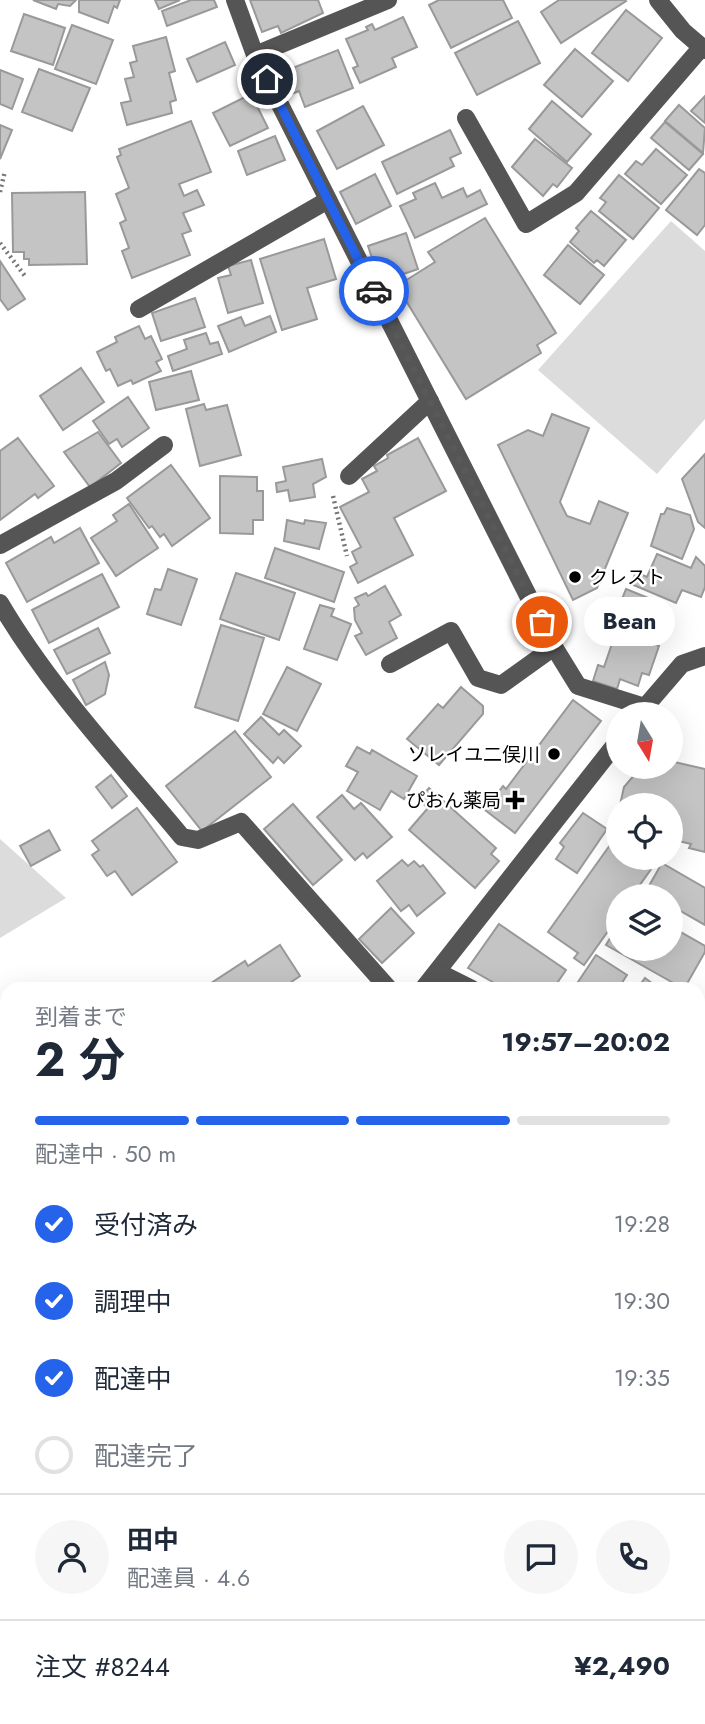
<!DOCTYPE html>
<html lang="ja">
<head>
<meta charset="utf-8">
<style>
	:root { --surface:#fff; --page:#f6f6f7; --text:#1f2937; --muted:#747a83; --line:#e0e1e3; --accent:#2563eb }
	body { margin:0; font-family:Jost,"Noto Sans JP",sans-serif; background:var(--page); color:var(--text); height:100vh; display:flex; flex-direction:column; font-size:26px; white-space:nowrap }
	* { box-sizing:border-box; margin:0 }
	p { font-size:23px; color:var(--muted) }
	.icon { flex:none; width:38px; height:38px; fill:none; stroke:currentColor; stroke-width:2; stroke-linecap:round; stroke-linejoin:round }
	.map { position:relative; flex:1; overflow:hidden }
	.sheet { position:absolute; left:0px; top:982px; width:705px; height:744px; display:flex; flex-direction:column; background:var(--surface); border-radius:21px 21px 0 0; box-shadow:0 7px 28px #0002 }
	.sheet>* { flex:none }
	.needle { width:46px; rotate:169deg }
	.buttons { position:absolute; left:606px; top:702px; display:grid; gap:14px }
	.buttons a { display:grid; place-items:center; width:77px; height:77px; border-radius:50%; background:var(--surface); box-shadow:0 7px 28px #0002; font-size:35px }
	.pin { position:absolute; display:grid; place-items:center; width:60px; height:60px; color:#fff; margin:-30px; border:4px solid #fff; border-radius:50%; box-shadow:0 2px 7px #0007 }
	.courier { position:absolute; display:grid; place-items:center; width:70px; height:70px; margin:-35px; border:5px solid #2563eb; border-radius:50%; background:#fff; color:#222; box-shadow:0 2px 9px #0007 }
	.bubble { position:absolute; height:49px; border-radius:24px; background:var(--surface); box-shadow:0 7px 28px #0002; font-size:23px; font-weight:700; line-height:49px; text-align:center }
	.head em { font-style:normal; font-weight:700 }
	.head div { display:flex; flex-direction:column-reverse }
	.head { display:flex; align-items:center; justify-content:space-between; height:119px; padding:0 35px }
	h1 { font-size:46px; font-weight:700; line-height:52px }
	.bar { display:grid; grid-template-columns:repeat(4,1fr); gap:10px 7px; align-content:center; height:84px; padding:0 35px }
	.bar i { height:9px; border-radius:5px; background:var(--line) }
	.bar .selected { background:var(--accent) }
	.bar p { grid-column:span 4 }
	.line { display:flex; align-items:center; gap:18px; padding:0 35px; border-top:2px solid var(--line) }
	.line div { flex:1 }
	.round { display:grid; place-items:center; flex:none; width:74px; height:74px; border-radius:37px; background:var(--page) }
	ol { padding:0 35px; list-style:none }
	li { display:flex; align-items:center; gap:21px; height:77px }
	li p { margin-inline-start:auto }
	li .icon { padding:7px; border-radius:50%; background:var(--accent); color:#fff; stroke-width:4 }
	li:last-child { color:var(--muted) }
	li i { width:38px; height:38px; border:4px solid var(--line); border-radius:50% }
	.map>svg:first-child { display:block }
	.green { fill:#dcdcdc }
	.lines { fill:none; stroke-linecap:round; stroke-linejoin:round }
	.river { stroke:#a3a3a3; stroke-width:63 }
	.building { fill:#c4c4c4; stroke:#999; stroke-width:2 }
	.path { stroke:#777; stroke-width:4.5; stroke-dasharray:2 3.5; stroke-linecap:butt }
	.minor { stroke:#555; stroke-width:18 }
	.done { stroke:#595959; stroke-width:7; stroke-dasharray:0 12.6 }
	.route { stroke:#2563eb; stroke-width:9 }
	.poi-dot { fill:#000; stroke:#fff; stroke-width:2.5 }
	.labels { text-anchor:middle; stroke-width:5; stroke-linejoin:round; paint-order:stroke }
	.poi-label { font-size:19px; fill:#000; stroke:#fff; text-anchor:end }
</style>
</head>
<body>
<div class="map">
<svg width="705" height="1724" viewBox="0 0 705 1724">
	<rect width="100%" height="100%" fill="#fff"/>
	<!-- green -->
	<g class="green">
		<path d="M 671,221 L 705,251 L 705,419 L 657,474 L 538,370 Z"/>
		<path d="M 0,839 L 66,898 L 0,938 Z"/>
		<path d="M 99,1719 L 99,1718 L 315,1719 L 290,1724 L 92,1724 Z"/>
		<path d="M 449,1719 L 610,1719 L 600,1724 L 489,1724 Z"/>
	</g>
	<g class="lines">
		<!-- river -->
		<g class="river">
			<path d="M 698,1709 L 705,1711"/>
			<path d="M 354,1724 L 408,1721 L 429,1724"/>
			<path d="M 617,1724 L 627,1718"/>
		</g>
	</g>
	<!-- building -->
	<g class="building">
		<path d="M 33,0 L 76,0 L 70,6 L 58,4 L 56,9 Z"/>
		<path d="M 79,0 L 120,0 L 117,8 L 114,6 L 108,23 L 79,12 Z"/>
		<path d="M 155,0 L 180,0 L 159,9 Z"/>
		<path d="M 191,0 L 214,0 L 217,7 L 167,26 L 162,11 Z"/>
		<path d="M 250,0 L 318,0 L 323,13 L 281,33 L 278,26 L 262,32 Z"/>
		<path d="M 439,0 L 503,0 L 512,18 L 451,48 L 429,5 Z"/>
		<path d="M 559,0 L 625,0 L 626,1 L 561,43 L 541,12 Z"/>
		<path d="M 626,10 L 662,38 L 628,81 L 592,53 Z"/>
		<path d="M 24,14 L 65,28 L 53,65 L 11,51 Z"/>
		<path d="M 403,17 L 417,47 L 392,58 L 396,67 L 360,83 L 353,68 L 358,66 L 346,39 L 368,30 L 366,27 L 372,24 L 375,30 Z"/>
		<path d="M 518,21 L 540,63 L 477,95 L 455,53 Z"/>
		<path d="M 72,25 L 113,40 L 96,84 L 55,69 Z"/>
		<path d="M 166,37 L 175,71 L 169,73 L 176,100 L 170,102 L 172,113 L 127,125 L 121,103 L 131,101 L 125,79 L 134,77 L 130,63 L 137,61 L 133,46 Z"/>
		<path d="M 225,42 L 235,65 L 197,82 L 187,59 Z"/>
		<path d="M 575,49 L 613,81 L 582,117 L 544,85 Z"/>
		<path d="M 338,50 L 353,88 L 305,107 L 299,91 L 289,95 L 284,84 L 290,81 L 285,71 Z"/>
		<path d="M 39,69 L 90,88 L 72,131 L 22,112 Z"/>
		<path d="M 0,70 L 23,79 L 12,109 L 0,104 Z"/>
		<path d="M 251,94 L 268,128 L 230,146 L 213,113 Z"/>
		<path d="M 705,96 L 705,123 L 691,111 Z"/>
		<path d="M 552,101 L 591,134 L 567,162 L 529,129 Z"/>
		<path d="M 679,105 L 705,128 L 703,153 L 665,121 Z"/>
		<path d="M 363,106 L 384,145 L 337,169 L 317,131 Z"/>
		<path d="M 191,121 L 211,172 L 179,184 L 184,196 L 197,190 L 204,205 L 183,213 L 191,231 L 182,234 L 190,255 L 132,278 L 122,251 L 129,248 L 120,223 L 126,220 L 116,194 L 129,188 L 117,157 L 121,155 L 119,149 Z"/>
		<path d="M 665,122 L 703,154 L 689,170 L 651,138 Z"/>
		<path d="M 0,125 L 12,130 L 0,159 Z"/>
		<path d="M 450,130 L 461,153 L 450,158 L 454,166 L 397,194 L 382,162 Z"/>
		<path d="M 275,136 L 285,160 L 247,175 L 238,151 Z"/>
		<path d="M 535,139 L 572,168 L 557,187 L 553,184 L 543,196 L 512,167 Z"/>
		<path d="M 656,149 L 687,175 L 661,204 L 625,174 L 636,161 L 642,165 Z"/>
		<path d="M 699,169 L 705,173 L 705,225 L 697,235 L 666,210 Z"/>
		<path d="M 375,174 L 391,206 L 356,224 L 340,192 Z"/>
		<path d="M 619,175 L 659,208 L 633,239 L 599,211 L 606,202 L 600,198 Z"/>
		<path d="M 435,183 L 442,198 L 463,188 L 467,197 L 480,190 L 487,204 L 415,238 L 400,206 L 416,199 L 413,193 Z"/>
		<path d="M 85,192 L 87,264 L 29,265 L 29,259 L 24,259 L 24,252 L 13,252 L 12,193 Z"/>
		<path d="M 591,211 L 626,240 L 604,266 L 597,260 L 594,263 L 570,242 L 579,231 L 576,228 Z"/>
		<path d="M 485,218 L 556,333 L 537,345 L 541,353 L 466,399 L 397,286 L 435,262 L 428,252 Z"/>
		<path d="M 406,233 L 418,269 L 380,282 L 378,276 L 374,278 L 368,260 L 372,258 L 368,246 Z"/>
		<path d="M 324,239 L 336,279 L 307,288 L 317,319 L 282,330 L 260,259 Z"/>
		<path d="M 568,245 L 604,275 L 580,304 L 544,275 Z"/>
		<path d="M 251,260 L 263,303 L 228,313 L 218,278 L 231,275 L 228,266 Z"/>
		<path d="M 0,261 L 25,299 L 8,310 L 0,299 Z"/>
		<path d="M 195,298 L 205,327 L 161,341 L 152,313 Z"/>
		<path d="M 270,316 L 276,332 L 229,352 L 218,326 L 241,317 L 245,326 Z"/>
		<path d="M 139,326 L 145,339 L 151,336 L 162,359 L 156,362 L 161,371 L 133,384 L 131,380 L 118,386 L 110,369 L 106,371 L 97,352 L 117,342 L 115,337 Z"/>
		<path d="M 206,333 L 210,344 L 218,342 L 222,354 L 173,371 L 168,356 L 187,349 L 184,340 Z"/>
		<path d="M 81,368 L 104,402 L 63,430 L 40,396 Z"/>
		<path d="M 191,371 L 199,400 L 156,410 L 149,382 Z"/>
		<path d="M 128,397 L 149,428 L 122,447 L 117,439 L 109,444 L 93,421 Z"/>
		<path d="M 204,404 L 206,410 L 227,405 L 241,455 L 200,466 L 186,409 Z"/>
		<path d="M 552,414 L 589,428 L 560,502 L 567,516 L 590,524 L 599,501 L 628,513 L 597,588 L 573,600 L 498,445 L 528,430 L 543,436 Z"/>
		<path d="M 98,432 L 121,463 L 90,487 L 64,452 Z"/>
		<path d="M 18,438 L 54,486 L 38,498 L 35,494 L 0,520 L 0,451 Z"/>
		<path d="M 418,438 L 446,491 L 394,518 L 413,555 L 358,583 L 350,567 L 357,563 L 352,552 L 361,547 L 340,507 L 369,492 L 362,479 L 377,471 L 374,466 L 388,458 L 387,455 Z"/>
		<path d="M 705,454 L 705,528 L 698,522 L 682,479 Z"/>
		<path d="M 322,459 L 326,477 L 313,484 L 315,497 L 290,501 L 288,490 L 277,492 L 276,483 L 286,481 L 283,467 Z"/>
		<path d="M 171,465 L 210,518 L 172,546 L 164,534 L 160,537 L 152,526 L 149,528 L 127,498 Z"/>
		<path d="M 220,476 L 257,477 L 257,491 L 263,491 L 263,520 L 253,520 L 253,534 L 220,533 Z"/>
		<path d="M 129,504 L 158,548 L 116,576 L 91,538 L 117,521 L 113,515 Z"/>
		<path d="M 667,508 L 690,515 L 694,529 L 682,559 L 651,546 L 661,514 L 664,514 Z"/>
		<path d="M 287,520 L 304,524 L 305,520 L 326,523 L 319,549 L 284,541 Z"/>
		<path d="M 80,528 L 99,563 L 27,602 L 6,563 L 51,537 L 54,543 Z"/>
		<path d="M 275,548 L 344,572 L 334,602 L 265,578 Z"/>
		<path d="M 657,554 L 691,568 L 696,557 L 705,566 L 705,587 L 701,597 L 682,590 L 676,603 L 631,584 L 636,572 L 647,577 Z"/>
		<path d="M 168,569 L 197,579 L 181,625 L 147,614 L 155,589 L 161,590 Z"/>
		<path d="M 236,573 L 295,593 L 279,640 L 220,619 Z"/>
		<path d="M 102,574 L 119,607 L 49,643 L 32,610 Z"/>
		<path d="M 385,586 L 401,615 L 389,622 L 397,638 L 366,655 L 355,636 L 362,633 L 355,620 L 354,608 L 359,605 L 355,598 L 366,593 L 368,596 Z"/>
		<path d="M 626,589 L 668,606 L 653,643 L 611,627 Z"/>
		<path d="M 320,605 L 334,609 L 331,616 L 351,624 L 337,660 L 304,649 Z"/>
		<path d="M 221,625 L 264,638 L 238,721 L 195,707 Z"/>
		<path d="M 98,628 L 110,653 L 67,674 L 54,650 Z"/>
		<path d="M 616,632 L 659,646 L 649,675 L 642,673 L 638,686 L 620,679 L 617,689 L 593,681 L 598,665 L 604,667 Z"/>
		<path d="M 105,662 L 109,675 L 105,694 L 86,705 L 73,680 Z"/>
		<path d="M 287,667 L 321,684 L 297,731 L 263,714 Z"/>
		<path d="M 461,687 L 483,706 L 483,714 L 439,765 L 407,739 L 438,704 L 443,708 Z"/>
		<path d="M 573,700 L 601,721 L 515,833 L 485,810 L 503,786 L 506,789 Z"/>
		<path d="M 261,717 L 279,735 L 284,730 L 301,746 L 284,763 L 278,757 L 273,763 L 244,734 Z"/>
		<path d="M 235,731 L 271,777 L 202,831 L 166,786 Z"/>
		<path d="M 357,747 L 370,754 L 372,750 L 417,776 L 404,799 L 391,791 L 380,810 L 347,791 L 358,772 L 346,766 Z"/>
		<path d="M 670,761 L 705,769 L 705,852 L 689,848 L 691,844 L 670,839 L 670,805 L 620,805 L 624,787 L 642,766 L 670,766 Z"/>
		<path d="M 111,775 L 127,796 L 112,808 L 96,787 Z"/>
		<path d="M 429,788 L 496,848 L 491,854 L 499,861 L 475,888 L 409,830 L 428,808 L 419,800 Z"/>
		<path d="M 342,795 L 354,809 L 361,803 L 392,837 L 367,858 L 363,853 L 355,860 L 317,817 Z"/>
		<path d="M 293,804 L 342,860 L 313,885 L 264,829 Z"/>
		<path d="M 137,808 L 177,862 L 132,895 L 115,871 L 107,876 L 92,855 L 99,850 L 92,841 Z"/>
		<path d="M 583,813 L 607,829 L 577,873 L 556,859 L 564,847 L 560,843 Z"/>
		<path d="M 49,830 L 60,850 L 31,866 L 20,846 Z"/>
		<path d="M 615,838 L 618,840 L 618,858 L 643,858 L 654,865 L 632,896 L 618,896 L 618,917 L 584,965 L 574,958 L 578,953 L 548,932 Z"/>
		<path d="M 402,860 L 408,866 L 414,861 L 420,867 L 423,865 L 445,893 L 417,916 L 409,905 L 401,911 L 377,881 Z"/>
		<path d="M 662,863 L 705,888 L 705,925 L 670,905 L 670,896 L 654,896 L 646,891 Z"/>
		<path d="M 391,908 L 414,933 L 382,963 L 359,939 Z"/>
		<path d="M 499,924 L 566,970 L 553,989 L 521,989 L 512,983 L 505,989 L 468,968 Z"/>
		<path d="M 618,925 L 618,948 L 670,948 L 670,926 L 705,946 L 705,952 L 684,989 L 606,945 Z"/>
		<path d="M 280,945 L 300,976 L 281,989 L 202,989 L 245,961 L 248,966 Z"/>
		<path d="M 596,955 L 627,975 L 618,989 L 583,989 L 584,986 L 578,982 Z"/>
		<path d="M 645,978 L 660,989 L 637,989 Z"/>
		<path d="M 0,1140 L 7,1150 L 7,1161 L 0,1166 Z"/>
		<path d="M 698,1146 L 705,1151 L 705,1196 L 698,1200 Z"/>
		<path d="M 7,1333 L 7,1433 L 0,1421 L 0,1338 Z"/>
		<path d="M 698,1600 L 702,1608 L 705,1606 L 705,1640 L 698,1644 Z"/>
		<path d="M 7,1632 L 7,1664 L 0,1652 L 0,1637 Z"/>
	</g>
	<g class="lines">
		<!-- path -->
		<g class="path">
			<path d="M 0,192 L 5,171"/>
			<path d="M 0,243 L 25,276"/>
			<path d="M 333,496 L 347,556"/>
		</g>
		<!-- minor -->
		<g class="minor">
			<path d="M 235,0 L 255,55 L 554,647 L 578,686 L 645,707"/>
			<path d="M 658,0 L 683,31 L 705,50"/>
			<path d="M 255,55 L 388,0"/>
			<path d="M 466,118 L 526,224 L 576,193 L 701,48"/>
			<path d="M 139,309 L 328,200"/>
			<path d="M 349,476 L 430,401"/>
			<path d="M 0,545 L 116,481 L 164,445"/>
			<path d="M 0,603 C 50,688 119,761 182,837 L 198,840 L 241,822 L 389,989"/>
			<path d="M 390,664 L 451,631 L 478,678 L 501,685 L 554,647"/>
			<path d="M 639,714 L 682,664 L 705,656"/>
			<path d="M 438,972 L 472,989"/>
			<path d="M 423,989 L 618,741"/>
			<path d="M 698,1107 L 705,1112"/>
			<path d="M 0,1110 L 7,1118"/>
			<path d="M 698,1291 L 705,1287"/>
			<path d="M 0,1299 L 7,1296"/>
			<path d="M 698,1585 L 705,1582"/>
			<path d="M 20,1724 L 28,1718"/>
		</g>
	</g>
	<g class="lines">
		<!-- done -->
		<path class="done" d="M 374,291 L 542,622"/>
		<!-- route -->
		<path class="route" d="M 267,79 L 374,291"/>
	</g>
	<!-- markers -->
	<g class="poi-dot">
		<circle cx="575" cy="577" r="7"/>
		<circle cx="554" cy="754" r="7"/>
		<path d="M511.5 789.5h7v7h7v7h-7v7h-7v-7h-7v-7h7z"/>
	</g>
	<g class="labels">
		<!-- poi labels -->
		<g class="poi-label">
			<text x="589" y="584" text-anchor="start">クレスト</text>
			<text x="540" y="761">ソレイユ二俣川</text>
			<text x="501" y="807">ぴおん薬局</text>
		</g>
	</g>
</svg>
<div class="buttons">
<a><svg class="needle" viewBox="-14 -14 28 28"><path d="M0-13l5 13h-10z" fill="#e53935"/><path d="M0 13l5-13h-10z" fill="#747a83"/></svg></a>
<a><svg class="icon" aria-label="locate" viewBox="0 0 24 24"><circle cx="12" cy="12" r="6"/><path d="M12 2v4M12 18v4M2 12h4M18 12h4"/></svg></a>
<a><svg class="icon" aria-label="layers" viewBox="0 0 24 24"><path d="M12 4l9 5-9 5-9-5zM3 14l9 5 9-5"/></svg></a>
</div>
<div class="pin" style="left:542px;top:622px;background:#ea580c"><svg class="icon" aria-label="bag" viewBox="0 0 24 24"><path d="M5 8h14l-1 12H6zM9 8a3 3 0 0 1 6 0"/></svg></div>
<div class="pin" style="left:267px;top:79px;background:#1f2937"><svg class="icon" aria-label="home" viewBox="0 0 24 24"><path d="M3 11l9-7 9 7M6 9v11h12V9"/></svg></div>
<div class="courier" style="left:374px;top:291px"><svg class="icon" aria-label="car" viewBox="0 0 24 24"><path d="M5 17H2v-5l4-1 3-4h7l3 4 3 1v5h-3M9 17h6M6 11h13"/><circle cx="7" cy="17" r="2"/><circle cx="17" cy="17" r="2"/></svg></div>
<div class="bubble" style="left:584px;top:597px;width:91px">Bean</div>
<section class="sheet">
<div class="head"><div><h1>2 分</h1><p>到着まで</p></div><em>19:57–20:02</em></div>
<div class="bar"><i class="selected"></i><i class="selected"></i><i class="selected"></i><i></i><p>配達中 · 50 m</p></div>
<ol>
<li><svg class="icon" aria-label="check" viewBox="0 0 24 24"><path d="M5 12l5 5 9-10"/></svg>受付済み<p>19:28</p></li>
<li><svg class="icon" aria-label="check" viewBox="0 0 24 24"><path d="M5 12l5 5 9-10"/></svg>調理中<p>19:30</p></li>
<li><svg class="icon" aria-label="check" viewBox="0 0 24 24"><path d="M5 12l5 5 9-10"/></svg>配達中<p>19:35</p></li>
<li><i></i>配達完了</li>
</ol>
<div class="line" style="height:126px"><a class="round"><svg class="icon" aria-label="person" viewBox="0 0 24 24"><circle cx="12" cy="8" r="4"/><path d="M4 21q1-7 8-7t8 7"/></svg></a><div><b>田中</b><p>配達員 · 4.6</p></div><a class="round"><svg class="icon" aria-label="chat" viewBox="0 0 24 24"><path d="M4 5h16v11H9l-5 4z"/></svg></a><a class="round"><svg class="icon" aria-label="phone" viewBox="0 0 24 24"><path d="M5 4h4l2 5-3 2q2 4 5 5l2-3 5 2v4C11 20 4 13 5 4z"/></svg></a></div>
<div class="line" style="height:91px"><div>注文 #8244</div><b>¥2,490</b></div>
</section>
</div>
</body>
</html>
